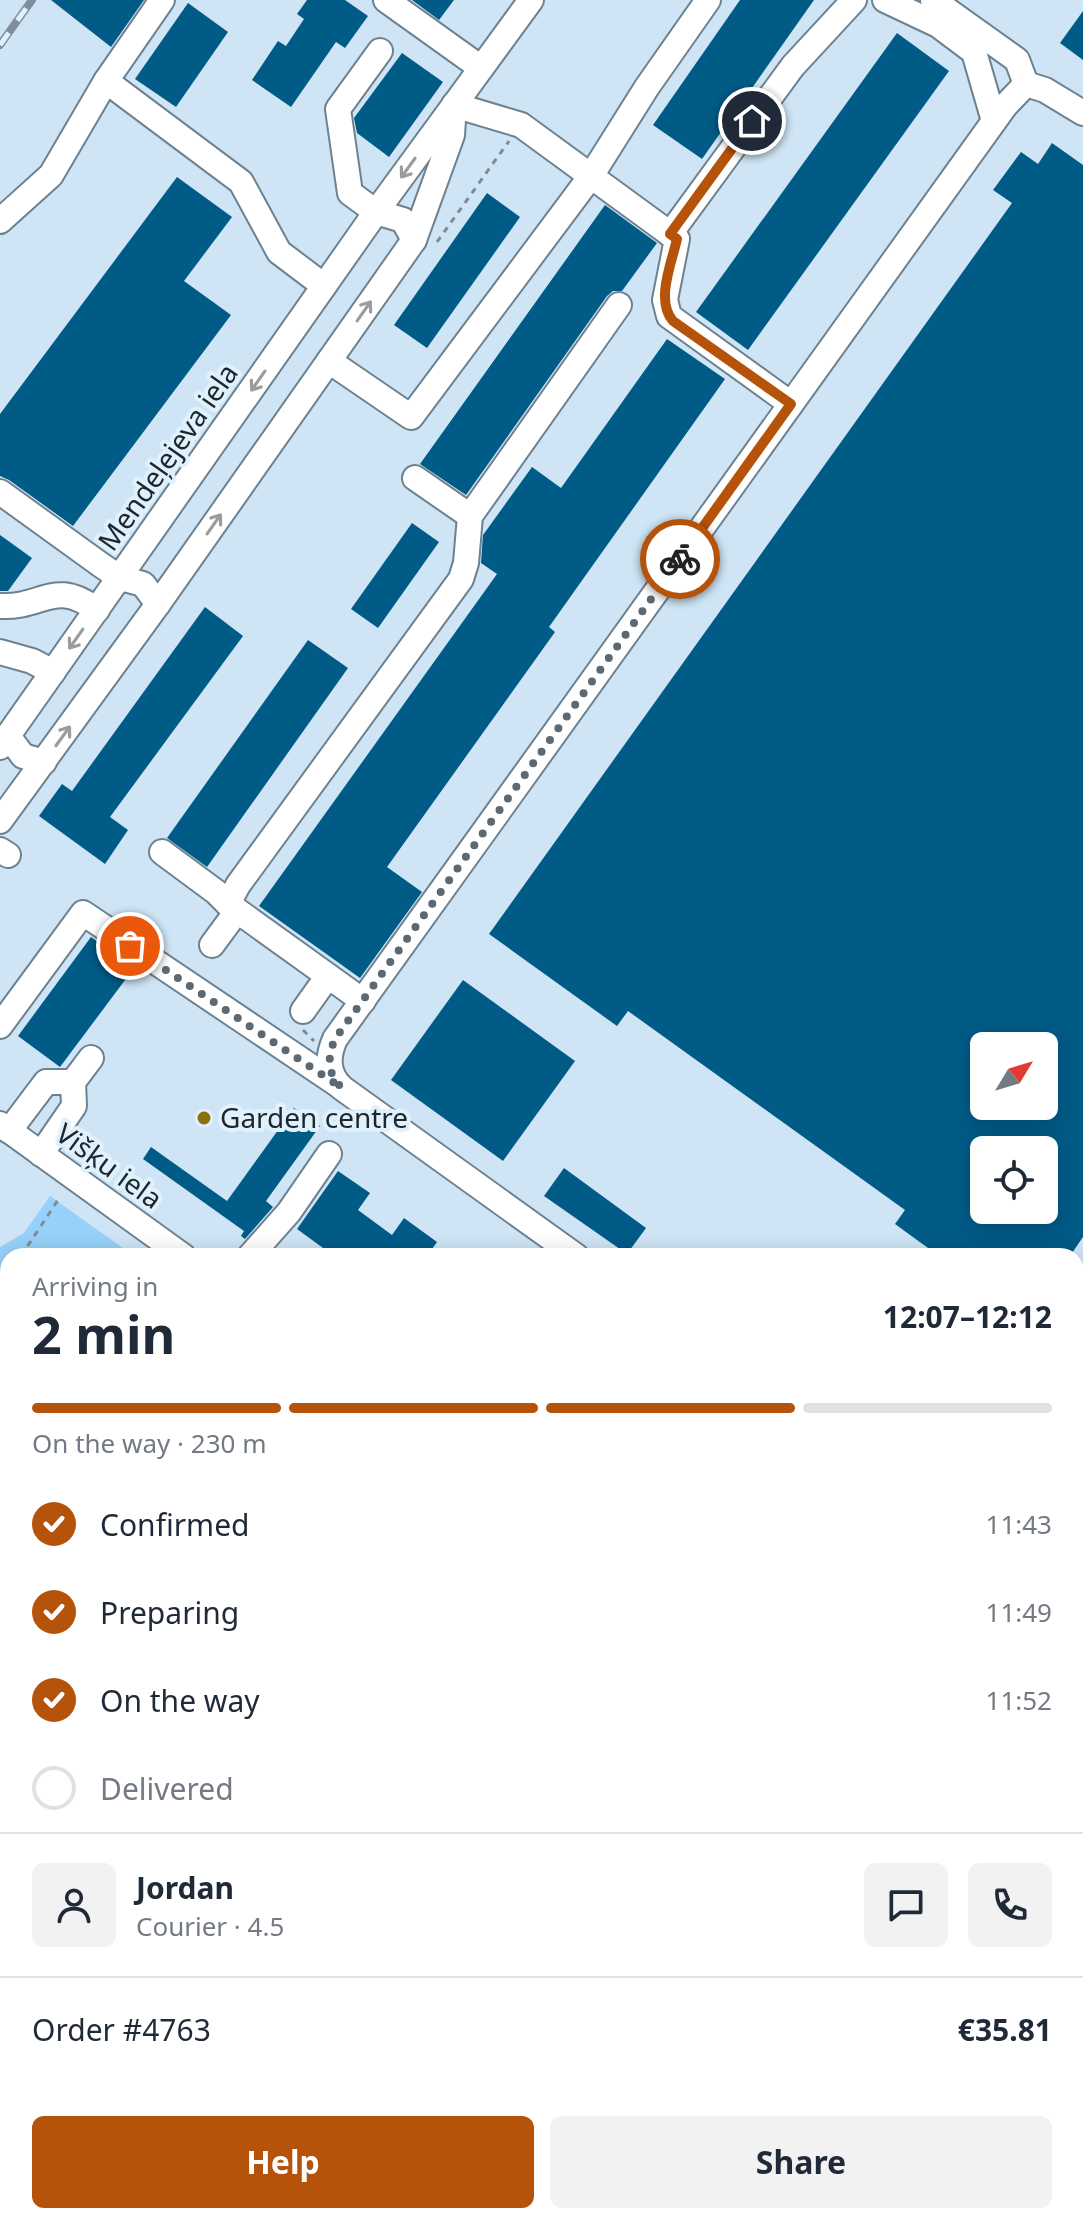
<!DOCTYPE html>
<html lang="en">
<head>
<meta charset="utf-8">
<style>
	:root { --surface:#fff; --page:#f2f2f3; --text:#1f2937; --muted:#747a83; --line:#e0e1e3; --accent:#b45309 }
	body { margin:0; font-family:"Noto Sans",sans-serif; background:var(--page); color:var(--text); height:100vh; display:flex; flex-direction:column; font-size:30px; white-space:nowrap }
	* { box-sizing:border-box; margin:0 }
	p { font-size:26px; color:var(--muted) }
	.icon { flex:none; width:44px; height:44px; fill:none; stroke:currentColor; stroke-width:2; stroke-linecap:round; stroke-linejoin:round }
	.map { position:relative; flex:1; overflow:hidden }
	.drawer { position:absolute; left:0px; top:1248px; width:1084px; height:976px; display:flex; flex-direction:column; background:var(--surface); border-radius:24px 24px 0 0; box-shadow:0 4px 20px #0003 }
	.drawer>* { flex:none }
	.needle { width:52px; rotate:52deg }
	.controls { position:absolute; left:970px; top:1032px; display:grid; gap:16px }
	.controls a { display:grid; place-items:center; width:88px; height:88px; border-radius:12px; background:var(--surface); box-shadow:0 4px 20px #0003; font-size:40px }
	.pin { position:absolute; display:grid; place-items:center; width:68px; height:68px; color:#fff; margin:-34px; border:4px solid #fff; border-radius:50%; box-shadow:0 2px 8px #0007 }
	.courier { position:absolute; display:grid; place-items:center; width:80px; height:80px; margin:-40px; border:6px solid #b45309; border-radius:50%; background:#fff; color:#222; box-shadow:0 2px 10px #0007 }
	.head em { font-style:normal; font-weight:700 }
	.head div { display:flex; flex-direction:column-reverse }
	.head { display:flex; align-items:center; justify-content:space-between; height:136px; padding:0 32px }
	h1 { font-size:52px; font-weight:700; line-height:60px }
	.bar { display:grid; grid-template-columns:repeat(4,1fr); gap:12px 8px; align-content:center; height:96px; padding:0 32px }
	.bar i { height:10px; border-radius:6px; background:var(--line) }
	.bar .on { background:var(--accent) }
	.bar p { grid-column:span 4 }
	.line { display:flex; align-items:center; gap:20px; padding:0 32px; border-top:2px solid var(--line) }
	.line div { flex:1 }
	.round { display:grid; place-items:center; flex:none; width:84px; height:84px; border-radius:12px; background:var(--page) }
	ol { padding:0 32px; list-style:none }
	li { display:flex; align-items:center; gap:24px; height:88px }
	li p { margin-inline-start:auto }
	li .icon { padding:8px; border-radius:50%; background:var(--accent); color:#fff; stroke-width:4 }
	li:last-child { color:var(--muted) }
	li i { width:44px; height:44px; border:4px solid var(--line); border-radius:50% }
	.cta { display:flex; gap:16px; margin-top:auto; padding:16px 32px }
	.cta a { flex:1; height:92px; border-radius:12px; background:var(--accent); color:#fff; font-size:32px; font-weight:700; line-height:92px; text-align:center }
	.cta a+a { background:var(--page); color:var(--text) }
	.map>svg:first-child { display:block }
	.green { fill:#97d1f9 }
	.forest { fill:#5abdfb }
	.building { fill:#005b87; fill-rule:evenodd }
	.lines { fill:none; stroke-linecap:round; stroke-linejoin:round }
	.minor-casing { stroke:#6d8290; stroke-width:28 }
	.path { stroke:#7c8b97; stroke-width:3; stroke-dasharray:6 6; stroke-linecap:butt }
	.minor { stroke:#fff; stroke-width:24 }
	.tram { stroke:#7f8e9a; stroke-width:2 }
	.rail-casing { stroke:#7f8e9a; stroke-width:8 }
	.rail { stroke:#e0f1fe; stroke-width:5; stroke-dasharray:15; stroke-linecap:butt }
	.oneway { stroke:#9a9da0 }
	.done { stroke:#5c6972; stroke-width:8; stroke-dasharray:0 14.4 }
	.route { stroke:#b45309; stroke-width:10 }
	.poi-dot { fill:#8c6f11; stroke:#e0f1fe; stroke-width:3 }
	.labels { text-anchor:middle; stroke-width:8; stroke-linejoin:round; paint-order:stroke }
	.street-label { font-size:28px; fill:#1e262c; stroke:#e0f1fe }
	.poi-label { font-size:28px; fill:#1e262c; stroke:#e0f1fe; text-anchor:start }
</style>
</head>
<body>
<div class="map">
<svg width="1083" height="2224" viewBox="0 0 1083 2224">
	<rect width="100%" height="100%" fill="#cfe5f5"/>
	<!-- green -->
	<g class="green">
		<path d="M 50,1196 L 134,1256 L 8,1256 L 8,1919 L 0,1919 L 0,1247 L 24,1233 Z"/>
		<path d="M 0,2006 L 8,2006 L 8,2216 L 120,2216 L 119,2224 L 0,2224 Z"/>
		<path d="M 444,2216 L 555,2216 L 557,2224 L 444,2224 Z"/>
	</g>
	<!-- forest -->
	<path class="forest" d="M 0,1373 L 8,1377 L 8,1450 L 0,1461 Z"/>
	<!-- building -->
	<g class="building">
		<path d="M 51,0 L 144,0 L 111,47 Z"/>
		<path d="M 307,0 L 345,0 L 368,16 L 345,48 L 336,42 L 291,107 L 252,80 L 278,41 L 286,46 L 304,19 L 297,14 Z"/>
		<path d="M 412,0 L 454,0 L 439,20 Z"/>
		<path d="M 740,0 L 814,0 L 702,159 L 653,125 Z"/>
		<path d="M 188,3 L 228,32 L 176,107 L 135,79 Z"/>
		<path d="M 1083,11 L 1083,60 L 1060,43 Z"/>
		<path d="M 897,33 L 949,71 L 748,350 L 696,312 Z"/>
		<path d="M 402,53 L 443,82 L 389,157 L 357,133 L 354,118 Z"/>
		<path d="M 1052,143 L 1083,165 L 1083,1237 L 1070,1256 L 939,1256 L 895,1224 L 905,1210 L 628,1011 L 617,1026 L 489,934 L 1012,203 L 993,190 L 1021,152 L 1038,164 ZM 984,1046 L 1044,1046 L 1044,1106 L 984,1106 ZM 984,1150 L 1044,1150 L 1044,1210 L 984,1210 Z"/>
		<path d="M 177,177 L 232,217 L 184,281 L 231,315 L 73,526 L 9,480 L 0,476 L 0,414 Z"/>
		<path d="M 487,193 L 520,217 L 427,348 L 394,325 Z"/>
		<path d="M 605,205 L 657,243 L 622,291 L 613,291 L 607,296 L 466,495 L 420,464 Z"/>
		<path d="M 667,339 L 725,379 L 549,627 L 555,632 L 387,867 L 422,892 L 360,978 L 259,906 L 497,574 L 481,563 L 483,535 L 532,467 L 561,488 Z"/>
		<path d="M 412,523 L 439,542 L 378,628 L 351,609 Z"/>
		<path d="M 0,535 L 32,558 L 8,591 L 0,591 Z"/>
		<path d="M 205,607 L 243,636 L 110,817 L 128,830 L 105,864 L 39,816 L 62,784 L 72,791 Z"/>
		<path d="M 308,640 L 348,668 L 207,867 L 167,838 Z"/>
		<path d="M 91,937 L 134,968 L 60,1067 L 18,1036 Z"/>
		<path d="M 463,980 L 575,1061 L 503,1161 L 391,1080 Z"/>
		<path d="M 294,1108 L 320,1126 L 266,1201 L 273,1207 L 245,1239 L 241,1236 L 244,1231 L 143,1159 L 151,1147 L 227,1201 Z"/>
		<path d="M 564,1168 L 646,1228 L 627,1254 L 544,1196 Z"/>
		<path d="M 338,1171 L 370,1193 L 358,1210 L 392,1235 L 404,1218 L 437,1242 L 427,1256 L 334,1256 L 297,1229 Z"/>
	</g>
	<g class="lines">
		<defs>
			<g id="minor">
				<path d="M 386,0 L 481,68"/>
				<path d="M 885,0 L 938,25 L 974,52 L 994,121"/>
				<path d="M 933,0 L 1017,60 L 1026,84"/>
				<path d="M 380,51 L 338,109 L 350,193 L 376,212 L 403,220 L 414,240"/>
				<path d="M 106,81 L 241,182 L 279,252 L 324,286"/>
				<path d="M 1026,84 L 1045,90 L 1083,113"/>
				<path d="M 454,105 L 521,125 L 677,239 L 665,300 L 669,316 L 791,404"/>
				<path d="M 0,221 L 51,175 L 106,81 L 162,0"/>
				<path d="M 670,234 L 793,66 L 854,0"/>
				<path d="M 329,361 L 411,417 L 591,176 L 647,87 L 708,0"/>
				<path d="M 415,478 L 470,516"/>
				<path d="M 0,492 L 101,565 L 120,578 L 143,584 L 158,604"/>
				<path d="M 0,606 C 44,608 54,578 97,610"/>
				<path d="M 0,652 L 32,661 L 53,672"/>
				<path d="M 8,736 L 23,756 L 44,762"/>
				<path d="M 0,747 L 376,212 L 531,0"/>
				<path d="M 0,821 L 158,604 L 414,240 L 452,135 L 454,105"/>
				<path d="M 0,850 L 8,855"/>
				<path d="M 162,852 L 216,892 L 228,904 L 363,1001"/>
				<path d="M 228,904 L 238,885 L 461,579 L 466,563 L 470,516 L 619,305"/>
				<path d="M 212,945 L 237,911"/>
				<path d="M 303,1011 L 328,976"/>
				<path d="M 0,1026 L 83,913 L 340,1086"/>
				<path d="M 0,1124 L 183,1256"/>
				<path d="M 9,1131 L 46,1082 L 73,1082"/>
				<path d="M 41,1154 L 74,1106 L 73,1082 L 91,1058"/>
				<path d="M 250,1256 L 289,1212 L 329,1154"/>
				<path d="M 576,1256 L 342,1088 C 327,1074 327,1057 335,1039 L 1005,106 L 1026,84"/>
				<path d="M 1076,1325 L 1083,1316"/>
				<path d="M 1076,1616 L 1083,1621"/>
				<path d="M 1076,1881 L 1083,1882"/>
				<path d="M 1076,1907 L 1083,1906"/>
				<path d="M 0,1944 L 8,1943"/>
				<path d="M 0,1993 L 8,1993"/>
				<path d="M 565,2216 L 568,2224"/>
				<path d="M 590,2216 L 593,2224"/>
				<path d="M 124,2224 L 125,2216"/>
				<path d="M 204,2224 L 206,2216"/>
				<path d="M 398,2224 L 399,2216"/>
			</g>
		</defs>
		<!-- minor casing -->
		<use href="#minor" class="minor-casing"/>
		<!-- path -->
		<g class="path">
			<path d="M 437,242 L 509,141"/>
			<path d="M 303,1030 L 314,1041"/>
			<path d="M 21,1256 L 60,1197"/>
			<path d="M 8,1276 L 8,1355"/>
			<path d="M 0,1289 L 6,1279"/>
			<path d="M 0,1373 L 8,1372"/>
			<path d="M 0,1509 L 8,1506"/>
			<path d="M 0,1577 L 8,1598"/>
			<path d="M 0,1680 L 8,1679"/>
			<path d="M 0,1787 L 8,1793"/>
			<path d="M 1076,1930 L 1083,1930"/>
			<path d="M 0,2098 L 8,2102"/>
			<path d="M 0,2131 L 8,2135"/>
			<path d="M 0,2157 L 8,2149"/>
			<path d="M 0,2209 L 8,2209"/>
			<path d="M 15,2216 L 15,2224"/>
			<path d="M 30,2216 L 30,2224"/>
			<path d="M 299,2216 L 303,2224"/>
			<path d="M 488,2216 L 488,2224"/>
			<path d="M 278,2224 L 279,2216"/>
		</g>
		<!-- minor -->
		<use href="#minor" class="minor"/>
		<!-- tram -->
		<g class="tram">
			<path d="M 1076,1923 L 1083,1923"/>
			<path d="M 0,1973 L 8,1972"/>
		</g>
		<defs>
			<path id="rail" d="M 0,45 L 32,0"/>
		</defs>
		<!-- rail casing -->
		<use href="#rail" class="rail-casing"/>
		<!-- rail -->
		<use href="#rail" class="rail"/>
	</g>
	<!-- one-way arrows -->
	<defs><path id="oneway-shaft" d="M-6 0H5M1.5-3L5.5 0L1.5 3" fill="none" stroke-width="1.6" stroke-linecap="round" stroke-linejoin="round" transform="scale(2)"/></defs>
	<g class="oneway">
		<use href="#oneway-shaft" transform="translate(408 168) rotate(126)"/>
		<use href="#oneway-shaft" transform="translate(364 311) rotate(-55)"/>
		<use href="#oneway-shaft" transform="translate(258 381) rotate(125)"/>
		<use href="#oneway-shaft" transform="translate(214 524) rotate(-55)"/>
		<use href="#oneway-shaft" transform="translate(76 639) rotate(125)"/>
		<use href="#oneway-shaft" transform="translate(63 736) rotate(-54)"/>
	</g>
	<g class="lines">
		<!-- done -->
		<path class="done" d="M 130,946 L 342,1088 C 327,1074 327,1057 335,1039 L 680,559"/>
		<!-- route -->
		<path class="route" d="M 680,559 L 791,404 L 673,321 C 655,301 672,262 677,239 L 670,234 L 752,121"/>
	</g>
	<!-- markers -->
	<circle class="poi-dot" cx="204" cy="1118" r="8"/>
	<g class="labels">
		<!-- street labels -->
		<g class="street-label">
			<text transform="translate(168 457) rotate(-55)" y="10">Mendeļejeva iela</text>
			<text transform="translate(109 1166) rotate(36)" y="10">Višķu iela</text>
		</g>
		<!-- poi labels -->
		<g class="poi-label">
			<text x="220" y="1128">Garden centre</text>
		</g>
	</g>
</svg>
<div class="controls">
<a><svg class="needle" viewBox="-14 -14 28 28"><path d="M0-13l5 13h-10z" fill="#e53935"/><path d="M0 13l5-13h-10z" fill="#747a83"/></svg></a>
<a><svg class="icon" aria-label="locate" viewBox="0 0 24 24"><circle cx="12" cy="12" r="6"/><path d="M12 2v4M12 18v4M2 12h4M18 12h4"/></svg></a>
</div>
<div class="pin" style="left:130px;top:946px;background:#ea580c"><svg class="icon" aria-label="bag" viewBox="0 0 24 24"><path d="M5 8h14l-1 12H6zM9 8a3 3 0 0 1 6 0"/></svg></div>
<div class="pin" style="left:752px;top:121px;background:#1f2937"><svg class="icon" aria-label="home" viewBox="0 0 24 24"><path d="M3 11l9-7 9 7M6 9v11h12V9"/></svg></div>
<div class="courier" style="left:680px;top:559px"><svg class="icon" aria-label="bike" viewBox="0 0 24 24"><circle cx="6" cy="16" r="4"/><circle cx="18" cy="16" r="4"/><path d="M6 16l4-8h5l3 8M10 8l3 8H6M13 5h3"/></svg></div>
<section class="drawer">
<div class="head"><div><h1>2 min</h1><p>Arriving in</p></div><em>12:07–12:12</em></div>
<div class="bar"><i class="on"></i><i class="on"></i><i class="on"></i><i></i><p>On the way · 230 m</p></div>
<ol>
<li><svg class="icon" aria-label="check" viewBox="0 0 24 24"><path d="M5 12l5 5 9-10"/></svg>Confirmed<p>11:43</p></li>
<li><svg class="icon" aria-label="check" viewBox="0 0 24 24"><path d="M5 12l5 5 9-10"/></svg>Preparing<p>11:49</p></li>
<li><svg class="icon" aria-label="check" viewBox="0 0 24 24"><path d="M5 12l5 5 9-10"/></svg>On the way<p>11:52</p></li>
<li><i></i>Delivered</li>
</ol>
<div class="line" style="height:144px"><a class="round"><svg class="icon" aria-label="person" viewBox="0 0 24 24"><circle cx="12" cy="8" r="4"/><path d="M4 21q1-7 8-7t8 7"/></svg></a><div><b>Jordan</b><p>Courier · 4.5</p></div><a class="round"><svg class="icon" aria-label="chat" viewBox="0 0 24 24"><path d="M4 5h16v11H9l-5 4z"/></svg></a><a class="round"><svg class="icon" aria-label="phone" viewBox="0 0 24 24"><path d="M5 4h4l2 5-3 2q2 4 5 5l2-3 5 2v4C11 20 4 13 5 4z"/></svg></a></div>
<div class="line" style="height:104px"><div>Order #4763</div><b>€35.81</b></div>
<div class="cta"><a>Help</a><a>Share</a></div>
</section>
</div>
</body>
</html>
